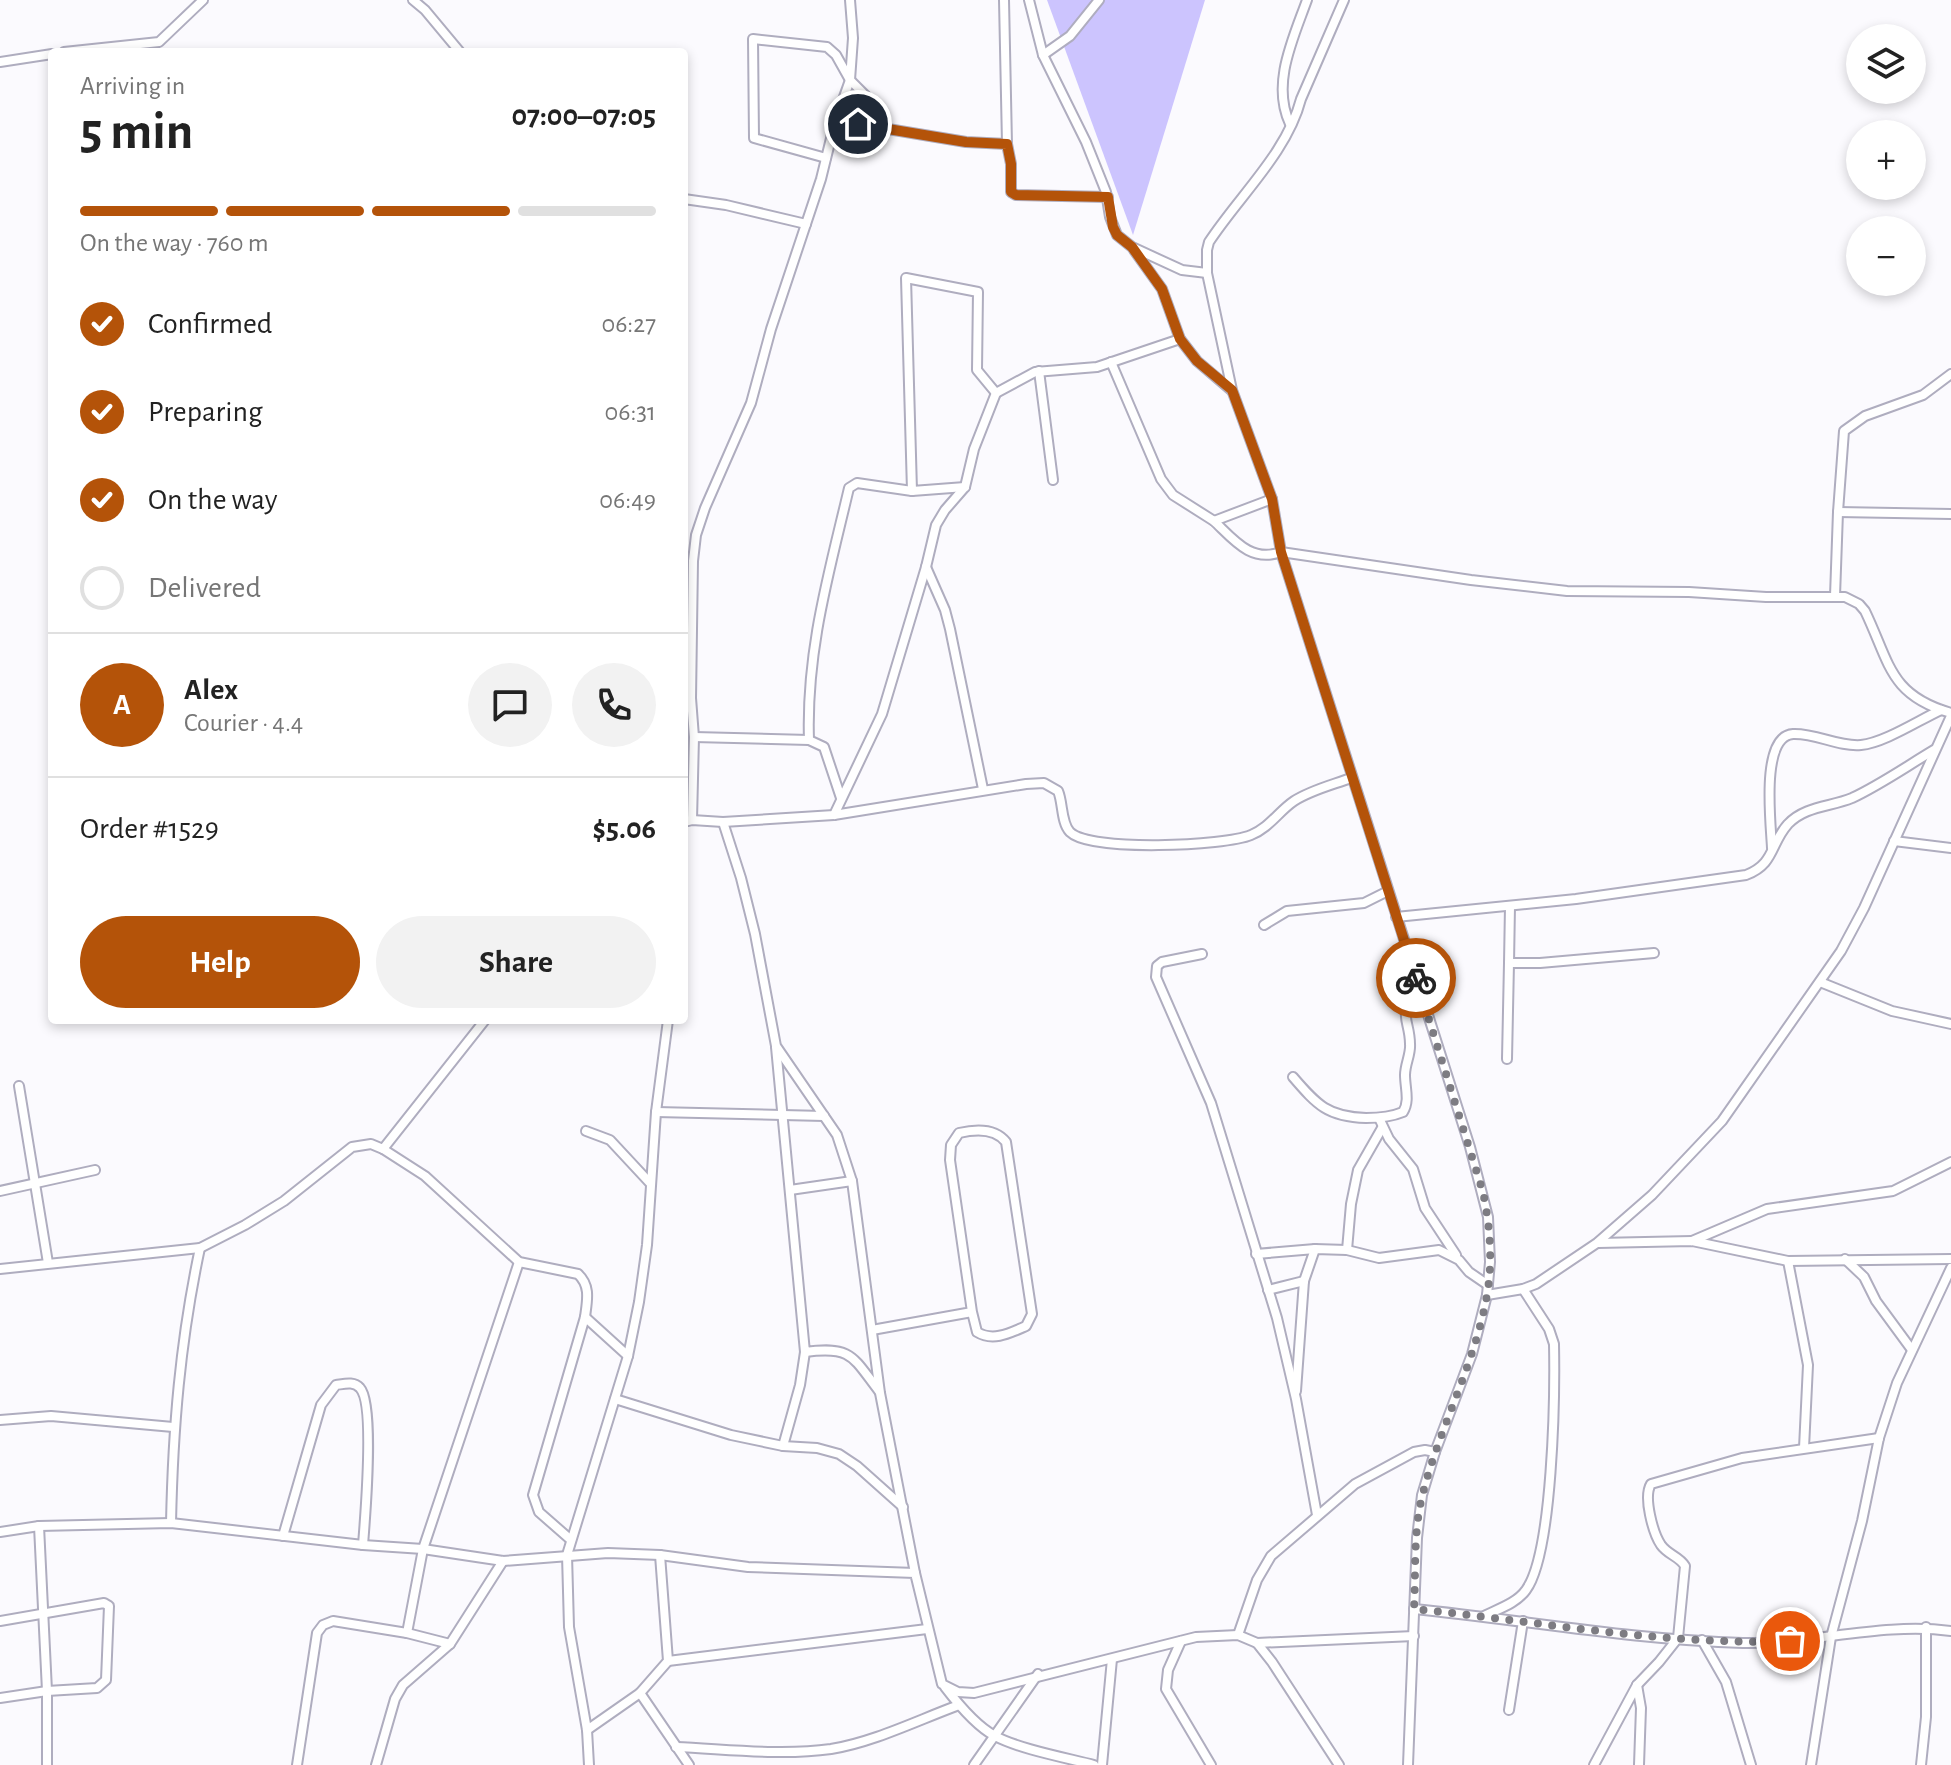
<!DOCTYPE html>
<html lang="en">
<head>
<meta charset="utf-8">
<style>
	:root { --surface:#fff; --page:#f2f2f2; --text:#222; --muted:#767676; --line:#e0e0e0; --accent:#b45309 }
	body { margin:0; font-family:"Alegreya Sans",sans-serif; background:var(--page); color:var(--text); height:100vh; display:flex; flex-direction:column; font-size:30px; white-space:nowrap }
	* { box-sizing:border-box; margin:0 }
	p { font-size:26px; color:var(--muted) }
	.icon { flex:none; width:44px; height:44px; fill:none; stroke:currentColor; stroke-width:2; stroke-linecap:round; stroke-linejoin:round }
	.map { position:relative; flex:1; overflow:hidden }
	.side { position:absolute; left:48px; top:48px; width:640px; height:976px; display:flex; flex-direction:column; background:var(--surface); border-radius:8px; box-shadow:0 4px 12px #0003 }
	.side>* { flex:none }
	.tools { position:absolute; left:1846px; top:24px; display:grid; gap:16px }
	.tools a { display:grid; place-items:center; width:80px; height:80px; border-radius:50%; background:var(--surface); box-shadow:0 4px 12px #0003; font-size:40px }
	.pin { position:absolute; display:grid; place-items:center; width:68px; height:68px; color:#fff; margin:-34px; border:4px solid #fff; border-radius:50%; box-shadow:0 2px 8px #0007 }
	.courier { position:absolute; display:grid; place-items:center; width:80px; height:80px; margin:-40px; border:6px solid #b45309; border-radius:50%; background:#fff; color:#222; box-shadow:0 2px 10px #0007 }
	.overview em { font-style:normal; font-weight:600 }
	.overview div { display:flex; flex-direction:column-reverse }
	.overview { display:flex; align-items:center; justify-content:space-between; height:136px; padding:0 32px }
	h1 { font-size:52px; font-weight:600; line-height:60px }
	.bar { display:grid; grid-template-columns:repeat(4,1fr); gap:12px 8px; align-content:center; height:96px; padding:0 32px }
	.bar i { height:10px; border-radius:6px; background:var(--line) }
	.bar .current { background:var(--accent) }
	.bar p { grid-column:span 4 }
	.line { display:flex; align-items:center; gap:20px; padding:0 32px; border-top:2px solid var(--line) }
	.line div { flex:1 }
	.round { display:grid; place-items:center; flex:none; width:84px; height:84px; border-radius:42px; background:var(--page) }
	ol { padding:0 32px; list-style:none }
	li { display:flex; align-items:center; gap:24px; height:88px }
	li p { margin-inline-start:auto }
	li .icon { padding:8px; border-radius:50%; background:var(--accent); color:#fff; stroke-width:4 }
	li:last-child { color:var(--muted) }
	li i { width:44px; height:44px; border:4px solid var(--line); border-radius:50% }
	.button { display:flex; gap:16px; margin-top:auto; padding:16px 32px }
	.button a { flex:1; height:92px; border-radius:48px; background:var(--accent); color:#fff; font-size:32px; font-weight:600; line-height:92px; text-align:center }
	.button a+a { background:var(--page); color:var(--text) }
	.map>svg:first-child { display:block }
	.green { fill:#ccc4fe }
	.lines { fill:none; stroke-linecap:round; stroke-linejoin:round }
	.street-casing { stroke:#afadbf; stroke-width:12 }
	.street { stroke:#fff; stroke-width:8 }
	.done { stroke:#7d7c82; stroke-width:8; stroke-dasharray:0 14.4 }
	.route { stroke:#b45309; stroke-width:10 }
</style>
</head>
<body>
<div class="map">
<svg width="1951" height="1765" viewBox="0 0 1951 1765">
	<rect width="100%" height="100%" fill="#fbfafe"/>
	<!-- green -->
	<path class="green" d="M 1047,0 L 1205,0 L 1133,235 Z"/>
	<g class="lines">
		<defs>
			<g id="street">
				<path d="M 413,0 L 425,10 L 460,52"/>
				<path d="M 1004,0 L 1007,144"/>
				<path d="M 1029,0 L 1043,55 L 1086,142 L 1106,192 L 1110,217 L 1117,235 L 1132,247 L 1182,270 L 1207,273"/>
				<path d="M 1344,0 L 1301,99 C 1287,153 1239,196 1209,242 L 1207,250 L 1207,273 L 1232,390 L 1272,499 L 1281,552 L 1470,1147 L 1488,1217 L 1490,1262 L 1487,1295 L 1472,1354 L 1435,1452 L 1422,1495 L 1417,1538 L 1408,1765"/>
				<path d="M 64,52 L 159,42 L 203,0"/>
				<path d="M 1043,55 L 1070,36 L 1099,0"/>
				<path d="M 0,62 L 52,54"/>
				<path d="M 835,122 L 858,124"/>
				<path d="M 1290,124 C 1271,84 1293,39 1307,0"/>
				<path d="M 826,158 L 754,138 L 753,39 L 827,47 L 836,55 L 850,80 L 866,96 L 867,108 L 858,124 L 966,142 L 1007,144 L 1011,164 L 1011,192 L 1016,195 L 1108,197"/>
				<path d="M 684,199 L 726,205 L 806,224"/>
				<path d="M 1134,250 L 1162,289 L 1180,339 L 1197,361 L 1231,390"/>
				<path d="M 1111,362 L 1161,479 L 1173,495 L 1214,521 L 1272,499"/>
				<path d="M 1039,371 L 1053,480"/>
				<path d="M 965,487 L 912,491 L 906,278 L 978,292 L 977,370 L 996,393 L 1035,372 L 1097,367 L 1180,339"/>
				<path d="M 1838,512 L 1951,514"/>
				<path d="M 1214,521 C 1234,540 1251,563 1281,552 L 1471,580 L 1567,591 L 1689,592 L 1766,597 L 1845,597 L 1859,604 L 1865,611 C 1890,663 1889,695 1951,713"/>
				<path d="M 926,567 L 945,610 L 950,629 L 983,789"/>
				<path d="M 1835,596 L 1838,512 L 1844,431 L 1865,416 L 1923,395 L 1951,374"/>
				<path d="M 694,737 L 809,740"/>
				<path d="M 841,798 L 824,747 L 809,740 C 806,651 829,573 849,488 L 857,483 L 912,491"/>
				<path d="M 834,815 L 882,714 L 926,567 L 936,525 L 945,510 L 965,487 L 974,449 L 996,393"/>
				<path d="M 692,820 L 694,737 L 691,698 L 693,561 L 696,535 L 705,508 L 751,403 L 771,329 L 821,179 L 835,122 L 850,80 L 853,38 L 850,0"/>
				<path d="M 684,822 L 692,820 L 723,822 L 834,815 L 1026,784 L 1044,783 L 1058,791 C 1063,802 1061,823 1070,832 C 1090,852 1225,846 1251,835 C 1269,828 1279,811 1294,801 C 1311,790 1332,785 1351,778"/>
				<path d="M 723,822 L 741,878 L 755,934 L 776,1046 L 837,1135 L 852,1181 L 880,1393 L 915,1573"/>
				<path d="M 1894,841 L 1951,848"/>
				<path d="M 1772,848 C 1771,824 1760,736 1793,734 C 1816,733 1838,747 1861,745 C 1884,743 1919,720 1941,710"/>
				<path d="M 1510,906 L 1509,963 L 1540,963 L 1654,953"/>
				<path d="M 1396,917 L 1576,899 L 1746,875 C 1775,864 1770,844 1788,824 C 1805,806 1830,807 1852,798 C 1880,785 1907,766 1934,750"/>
				<path d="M 1264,925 L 1287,911 L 1364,903 L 1388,891"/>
				<path d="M 1202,954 L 1162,962 L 1157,966 L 1156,977 L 1211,1103 L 1277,1318 L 1296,1399 L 1317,1515"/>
				<path d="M 1820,982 L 1892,1011 L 1951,1024"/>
				<path d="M 776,1047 L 805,1352 C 852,1346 852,1356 879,1391"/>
				<path d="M 1507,1059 L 1509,963"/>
				<path d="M 1293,1077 C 1317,1105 1328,1117 1366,1118 C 1379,1118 1391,1117 1403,1112 C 1410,1101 1405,1088 1405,1075 C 1405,1064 1411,1054 1410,1044 C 1410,1019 1395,1012 1421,994"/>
				<path d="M 19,1086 L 48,1263"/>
				<path d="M 656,1112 L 824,1116"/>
				<path d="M 1379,1118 L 1389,1139 L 1413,1169 L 1425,1208 L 1456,1255"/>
				<path d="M 586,1131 L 610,1140 L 650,1183"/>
				<path d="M 383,1149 L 425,1176 L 519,1262 L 578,1274 C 591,1286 587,1301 585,1317 L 533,1495 L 539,1512 L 571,1540"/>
				<path d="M 790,1190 L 852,1181"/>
				<path d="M 0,1191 L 95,1170"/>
				<path d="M 1692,1241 L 1767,1209 L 1893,1191 L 1951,1162"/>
				<path d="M 1598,1243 L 1692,1241 L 1788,1261 L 1951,1259"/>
				<path d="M 1347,1250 L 1351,1204 L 1358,1170 L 1382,1128"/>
				<path d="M 1256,1254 L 1315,1249 L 1347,1250 L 1379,1258 L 1439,1250 L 1459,1260 L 1469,1272 L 1488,1285"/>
				<path d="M 1845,1259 L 1864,1277 L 1876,1301 L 1912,1350"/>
				<path d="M 1788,1261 L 1808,1365 L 1804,1448"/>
				<path d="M 0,1269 L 200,1248 L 245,1225 L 284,1201 L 352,1147 L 371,1144 L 383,1149 L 485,1020"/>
				<path d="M 1268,1290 L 1304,1281"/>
				<path d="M 1487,1295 L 1523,1289 L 1536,1284 L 1597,1243 L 1652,1195 L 1722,1121 L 1841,951 L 1864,908 L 1951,716"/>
				<path d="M 585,1317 L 628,1356"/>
				<path d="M 872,1330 L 972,1312 L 950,1160 L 951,1145 L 959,1133 C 976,1129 995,1128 1006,1142 L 1032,1314 L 1026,1326 C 1010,1333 993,1342 977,1332 L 972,1312"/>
				<path d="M 1296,1391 L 1304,1281 L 1315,1249"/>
				<path d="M 615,1399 L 731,1435 L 783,1446 L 817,1448 L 839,1454 L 857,1466 L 903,1507"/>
				<path d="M 0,1420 L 51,1416 L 173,1427"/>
				<path d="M 783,1446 L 800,1385 L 805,1352"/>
				<path d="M 171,1523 C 173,1428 180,1342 200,1248"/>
				<path d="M 39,1526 L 47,1691 L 47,1765"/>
				<path d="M 0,1532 L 39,1526 L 171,1523 L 363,1545 L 423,1549 L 503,1561 L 608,1553 L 660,1555 L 748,1567 L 915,1573 L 942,1684 L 958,1692 L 974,1693 L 1196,1637 L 1238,1635 L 1257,1643 L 1272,1662 L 1339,1765"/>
				<path d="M 283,1536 L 321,1405 L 336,1385 C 344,1384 354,1381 360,1388 C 375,1404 365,1519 363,1545"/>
				<path d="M 660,1555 L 668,1661 L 640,1693 L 689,1765"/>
				<path d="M 1414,1609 C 1524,1620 1633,1640 1743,1643 C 1813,1644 1882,1622 1951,1631"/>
				<path d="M 1484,1616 C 1498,1609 1517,1603 1526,1590 C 1553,1553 1555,1395 1554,1344 L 1549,1329 L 1523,1289"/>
				<path d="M 0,1621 L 104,1603 L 109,1606 L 106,1680 L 97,1688 L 47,1691 L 0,1698"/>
				<path d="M 407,1633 L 423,1549 L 519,1262"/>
				<path d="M 1238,1635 L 1257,1580 L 1271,1556 L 1355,1484 L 1414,1452 L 1425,1450 L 1435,1452"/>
				<path d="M 1702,1640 L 1726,1682 L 1751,1765"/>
				<path d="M 1181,1641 L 1168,1670 L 1166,1689 L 1211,1765"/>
				<path d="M 1257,1643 L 1414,1636"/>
				<path d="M 668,1661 L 927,1629"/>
				<path d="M 1637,1685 L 1641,1708 L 1639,1765"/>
				<path d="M 945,1687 C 958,1704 976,1726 995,1736 C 1019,1749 1067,1758 1094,1765"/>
				<path d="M 1509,1710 L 1523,1621"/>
				<path d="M 587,1730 L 640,1693"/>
				<path d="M 676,1747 C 726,1749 781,1756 831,1749 C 874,1742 918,1720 959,1705"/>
				<path d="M 297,1765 L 317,1633 L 323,1625 L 333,1621 L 407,1633 L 450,1644"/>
				<path d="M 376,1765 L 395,1699 L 403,1685 L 450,1644 L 503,1561"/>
				<path d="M 589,1765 L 587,1730 L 569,1627 L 567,1555 L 628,1356 L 639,1302 L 647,1245 L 656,1112 L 668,1020"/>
				<path d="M 974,1765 L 1038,1674"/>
				<path d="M 1102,1765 L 1112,1659"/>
				<path d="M 1594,1765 L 1637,1685 L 1659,1662 L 1678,1638 L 1685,1566 C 1679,1556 1668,1555 1661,1545 C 1653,1533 1643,1497 1651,1484 L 1742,1458 L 1879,1438"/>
				<path d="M 1811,1765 L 1831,1637 L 1862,1521 L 1879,1438 L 1897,1383 L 1951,1268"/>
				<path d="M 1921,1765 L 1926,1717 L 1926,1627"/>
			</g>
		</defs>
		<!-- street casing -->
		<use href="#street" class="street-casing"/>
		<!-- street -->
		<use href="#street" class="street"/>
	</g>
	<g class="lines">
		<!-- done -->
		<path class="done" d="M 1416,978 L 1483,1192 C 1490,1226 1493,1261 1487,1295 C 1475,1364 1440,1426 1423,1493 C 1413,1530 1416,1571 1414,1609 C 1539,1621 1664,1646 1790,1641"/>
		<!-- route -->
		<path class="route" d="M 858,124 L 966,142 L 1007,144 L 1011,164 L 1011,192 L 1016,195 L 1108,197 L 1113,227 L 1117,235 L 1132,247 L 1162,289 L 1180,339 L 1197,361 L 1232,390 L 1272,499 L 1281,552 L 1416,978"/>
	</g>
</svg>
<div class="tools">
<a><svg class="icon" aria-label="layers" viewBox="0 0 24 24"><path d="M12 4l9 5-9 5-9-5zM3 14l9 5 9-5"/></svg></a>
<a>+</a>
<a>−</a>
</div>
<div class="pin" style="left:1790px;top:1641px;background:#ea580c"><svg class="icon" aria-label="bag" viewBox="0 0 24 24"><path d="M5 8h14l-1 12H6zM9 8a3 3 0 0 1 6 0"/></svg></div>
<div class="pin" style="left:858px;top:124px;background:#1f2937"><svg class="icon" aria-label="home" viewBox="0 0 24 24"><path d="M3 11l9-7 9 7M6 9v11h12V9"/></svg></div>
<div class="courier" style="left:1416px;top:978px"><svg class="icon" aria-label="bike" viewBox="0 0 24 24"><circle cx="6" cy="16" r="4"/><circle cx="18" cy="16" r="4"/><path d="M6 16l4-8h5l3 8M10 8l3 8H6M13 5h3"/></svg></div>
<section class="side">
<div class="overview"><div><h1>5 min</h1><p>Arriving in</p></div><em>07:00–07:05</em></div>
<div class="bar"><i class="current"></i><i class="current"></i><i class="current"></i><i></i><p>On the way · 760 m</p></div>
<ol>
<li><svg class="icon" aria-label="check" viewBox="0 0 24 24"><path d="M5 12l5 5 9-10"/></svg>Confirmed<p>06:27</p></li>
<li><svg class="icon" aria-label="check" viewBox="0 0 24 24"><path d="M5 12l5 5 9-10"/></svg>Preparing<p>06:31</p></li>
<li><svg class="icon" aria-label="check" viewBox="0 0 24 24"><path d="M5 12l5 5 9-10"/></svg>On the way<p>06:49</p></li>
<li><i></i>Delivered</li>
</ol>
<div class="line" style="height:144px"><b class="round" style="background:var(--accent);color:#fff">A</b><div><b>Alex</b><p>Courier · 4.4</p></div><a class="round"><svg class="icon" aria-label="chat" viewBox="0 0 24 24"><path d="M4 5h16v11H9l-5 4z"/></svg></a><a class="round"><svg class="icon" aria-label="phone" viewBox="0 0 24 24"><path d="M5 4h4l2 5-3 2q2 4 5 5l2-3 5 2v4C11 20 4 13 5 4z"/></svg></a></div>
<div class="line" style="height:104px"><div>Order #1529</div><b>$5.06</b></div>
<div class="button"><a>Help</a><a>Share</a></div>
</section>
</div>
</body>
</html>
